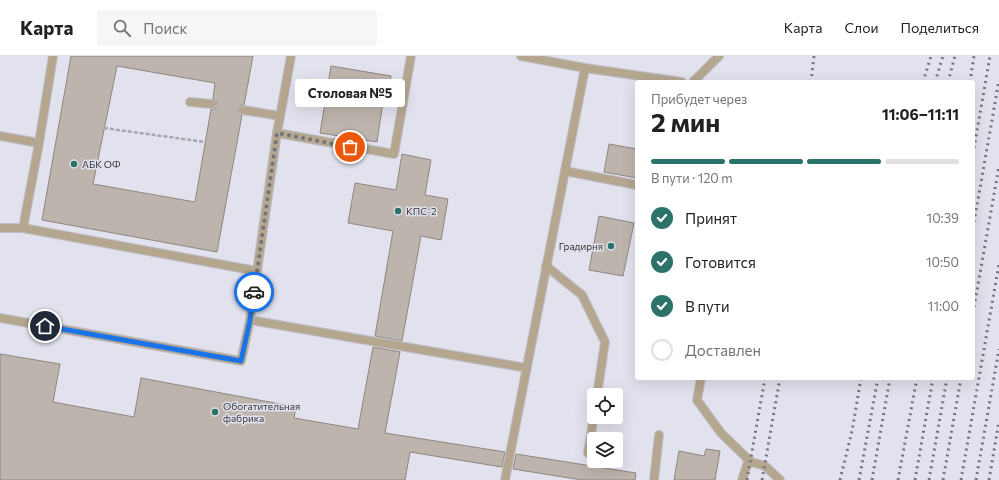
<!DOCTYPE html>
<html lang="ru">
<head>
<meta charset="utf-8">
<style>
	:root { --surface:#fff; --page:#f6f6f6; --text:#202124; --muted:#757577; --line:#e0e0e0; --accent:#2b7269 }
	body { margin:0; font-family:Commissioner,sans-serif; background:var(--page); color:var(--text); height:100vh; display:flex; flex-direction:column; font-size:15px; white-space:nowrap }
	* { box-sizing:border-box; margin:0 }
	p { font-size:13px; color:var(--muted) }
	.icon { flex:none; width:22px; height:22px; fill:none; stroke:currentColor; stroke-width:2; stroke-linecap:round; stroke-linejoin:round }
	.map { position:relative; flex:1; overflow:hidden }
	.details { position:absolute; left:635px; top:24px; width:340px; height:300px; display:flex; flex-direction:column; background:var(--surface); border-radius:4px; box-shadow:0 4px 16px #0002 }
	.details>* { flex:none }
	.controls { position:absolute; left:587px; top:332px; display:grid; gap:8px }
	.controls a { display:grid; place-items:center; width:36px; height:36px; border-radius:4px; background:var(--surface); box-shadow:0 4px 16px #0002; font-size:20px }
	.pin { position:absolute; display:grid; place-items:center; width:34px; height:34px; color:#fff; margin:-17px; border:2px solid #fff; border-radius:50%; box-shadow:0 1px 4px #0007 }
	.courier { position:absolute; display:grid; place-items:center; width:40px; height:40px; margin:-20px; border:3px solid #1a73e8; border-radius:50%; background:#fff; color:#222; box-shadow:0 1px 5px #0007 }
	.bubble { position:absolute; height:28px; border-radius:4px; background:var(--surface); box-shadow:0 4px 16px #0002; font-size:13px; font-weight:700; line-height:28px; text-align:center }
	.head em { font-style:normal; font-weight:700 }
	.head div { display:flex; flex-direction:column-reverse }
	.head { display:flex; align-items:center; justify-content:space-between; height:68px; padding:0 16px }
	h1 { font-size:26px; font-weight:700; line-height:30px }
	.bar { display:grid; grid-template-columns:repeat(4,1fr); gap:6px 4px; align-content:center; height:48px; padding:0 16px }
	.bar i { height:5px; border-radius:3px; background:var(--line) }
	.bar .selected { background:var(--accent) }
	.bar p { grid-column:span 4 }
	ol { padding:0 16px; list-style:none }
	li { display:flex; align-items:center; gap:12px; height:44px }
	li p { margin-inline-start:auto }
	li .icon { padding:4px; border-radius:50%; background:var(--accent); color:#fff; stroke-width:4 }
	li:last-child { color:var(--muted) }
	li i { width:22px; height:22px; border:2px solid var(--line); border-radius:50% }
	header { display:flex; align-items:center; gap:24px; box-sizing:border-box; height:56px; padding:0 20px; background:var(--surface); border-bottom:1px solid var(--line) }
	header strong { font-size:19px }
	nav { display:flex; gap:22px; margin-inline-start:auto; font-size:14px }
	.search { width:280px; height:36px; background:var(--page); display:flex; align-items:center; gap:10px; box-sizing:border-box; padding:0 14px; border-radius:4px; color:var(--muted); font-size:15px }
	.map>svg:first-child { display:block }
	.building { fill:#bdb5ad; stroke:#8e867e; fill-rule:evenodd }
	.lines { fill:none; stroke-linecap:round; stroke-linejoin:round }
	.lane-casing { stroke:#bfc0c9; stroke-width:10 }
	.path { stroke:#a5a6ae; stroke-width:2.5; stroke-dasharray:4 2; stroke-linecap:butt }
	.lane { stroke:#b5a690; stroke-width:8 }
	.rail { stroke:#74757c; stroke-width:3; stroke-dasharray:2 4; stroke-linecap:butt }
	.done { stroke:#727379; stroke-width:4; stroke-dasharray:0 7.2 }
	.route { stroke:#1a73e8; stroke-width:5 }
	.poi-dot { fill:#2b7269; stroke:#e1e2ed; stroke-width:1.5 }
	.labels { text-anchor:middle; stroke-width:3; stroke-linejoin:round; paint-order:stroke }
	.poi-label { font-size:10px; fill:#36373b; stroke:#e1e2ed; text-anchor:start }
</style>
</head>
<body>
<header>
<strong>Карта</strong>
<div class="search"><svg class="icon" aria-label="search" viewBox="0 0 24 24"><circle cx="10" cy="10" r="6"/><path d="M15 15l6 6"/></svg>Поиск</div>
<nav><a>Карта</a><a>Слои</a><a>Поделиться</a></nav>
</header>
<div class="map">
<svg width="999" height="424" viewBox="0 0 999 424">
	<rect width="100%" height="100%" fill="#e1e2ed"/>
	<!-- building -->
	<g class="building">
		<path d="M 71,0 L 253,0 L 244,49 L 241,49 L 238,53 L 238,56 L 242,59 L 217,196 L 42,164 ZM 117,10 L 215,27 L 213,43 L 217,45 L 217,49 L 215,53 L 211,53 L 195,146 L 93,128 Z"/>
		<path d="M 331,10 L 391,20 L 389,32 L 385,32 L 377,86 L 320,77 Z"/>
		<path d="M 609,88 L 637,93 L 637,122 L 604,116 Z"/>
		<path d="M 402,98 L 431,104 L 425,139 L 448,143 L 441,184 L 421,180 L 402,285 L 375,280 L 393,175 L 348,167 L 355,127 L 396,134 Z"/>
		<path d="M 599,160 L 634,167 L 623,220 L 589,214 Z"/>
		<path d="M 373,291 L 400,296 L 385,377 L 505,396 L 502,411 L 410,396 L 405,424 L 0,424 L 0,298 L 60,308 L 53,346 L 134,361 L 141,322 L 296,351 L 294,362 L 358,373 Z"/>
		<path d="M 706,393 L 720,395 L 715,424 L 674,424 L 679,395 L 704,400 Z"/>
		<path d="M 516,398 L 636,417 L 635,424 L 582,424 L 513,413 Z"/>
	</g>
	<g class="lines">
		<defs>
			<g id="lane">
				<path d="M 521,0 L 585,12 L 682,26"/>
				<path d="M 693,26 L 719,0"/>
				<path d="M 190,46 L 212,48"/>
				<path d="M 243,54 L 280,60"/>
				<path d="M 277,77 L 394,98 L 411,0"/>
				<path d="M 0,80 L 39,87"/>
				<path d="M 565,115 L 637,129"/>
				<path d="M 0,172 L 23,172 L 257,215 L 277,77 L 291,0"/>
				<path d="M 23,172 L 39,87 L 53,0"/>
				<path d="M 546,210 L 582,239 L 605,286 L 597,339"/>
				<path d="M 0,262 L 241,305 L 250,264 L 257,215"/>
				<path d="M 250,264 L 527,312"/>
				<path d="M 701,322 L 697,344 L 721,377 L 751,406 L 765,410 L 780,424"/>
				<path d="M 588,397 L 594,359"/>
				<path d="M 505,424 L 585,12"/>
				<path d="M 654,424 L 659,379"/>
				<path d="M 742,424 L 749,403"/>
			</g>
		</defs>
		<!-- lane casing -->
		<use href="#lane" class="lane-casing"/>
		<!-- path -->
		<path class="path" d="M 104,72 L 205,86"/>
		<!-- lane -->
		<use href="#lane" class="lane"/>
		<!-- rail -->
		<g class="rail">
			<path d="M 811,26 L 814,0"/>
			<path d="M 923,26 L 931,0"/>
			<path d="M 935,26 L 943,0"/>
			<path d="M 948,26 L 955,0"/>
			<path d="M 970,26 L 974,0"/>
			<path d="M 973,98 L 990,0"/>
			<path d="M 973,172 L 999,24"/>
			<path d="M 973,257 L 999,110"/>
			<path d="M 747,424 L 765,322"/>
			<path d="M 762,424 L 780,322"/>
			<path d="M 840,424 L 852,375 L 861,322"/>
			<path d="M 859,424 L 878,322"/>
			<path d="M 872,424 L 890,322"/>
			<path d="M 898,424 L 917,322"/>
			<path d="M 915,424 L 933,322"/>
			<path d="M 929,424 L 947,322"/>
			<path d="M 943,424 L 961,322"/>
			<path d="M 961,424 L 999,208"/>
			<path d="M 976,424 L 999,293"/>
			<path d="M 989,424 L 999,365"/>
		</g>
	</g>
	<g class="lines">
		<!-- done -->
		<path class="done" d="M 254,236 L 277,77 L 350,91"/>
		<!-- route -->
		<path class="route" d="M 45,270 L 241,305 L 250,264 L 254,236"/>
	</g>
	<!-- markers -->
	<g class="poi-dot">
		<circle cx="74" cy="108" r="4"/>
		<circle cx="398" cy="155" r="4"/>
		<circle cx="611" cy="190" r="4"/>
		<circle cx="215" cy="356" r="4"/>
	</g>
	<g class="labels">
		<!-- poi labels -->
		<g class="poi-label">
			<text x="82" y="112">АБК ОФ</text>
			<text x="406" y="159">КПС-2</text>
			<text x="603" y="194" text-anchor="end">Градирня</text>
			<text x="223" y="354">Обогатительная<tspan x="223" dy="12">фабрика</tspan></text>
		</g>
	</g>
</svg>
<div class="controls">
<a><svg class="icon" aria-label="locate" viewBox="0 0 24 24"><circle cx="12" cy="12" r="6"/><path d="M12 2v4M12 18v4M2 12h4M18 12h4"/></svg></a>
<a><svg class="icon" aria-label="layers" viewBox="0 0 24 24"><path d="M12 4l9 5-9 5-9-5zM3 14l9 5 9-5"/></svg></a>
</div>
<div class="pin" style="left:350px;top:91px;background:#ea580c"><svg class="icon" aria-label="bag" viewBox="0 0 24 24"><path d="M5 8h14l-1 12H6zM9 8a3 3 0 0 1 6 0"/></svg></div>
<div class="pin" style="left:45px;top:270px;background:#1f2937"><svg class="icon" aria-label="home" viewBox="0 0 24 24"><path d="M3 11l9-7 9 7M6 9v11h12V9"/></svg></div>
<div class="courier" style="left:254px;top:236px"><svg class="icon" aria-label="car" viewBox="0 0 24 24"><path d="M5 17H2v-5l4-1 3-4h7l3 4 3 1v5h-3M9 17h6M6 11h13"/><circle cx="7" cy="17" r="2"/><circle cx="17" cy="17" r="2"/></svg></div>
<div class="bubble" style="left:295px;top:23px;width:110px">Столовая №5</div>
<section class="details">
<div class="head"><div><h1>2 мин</h1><p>Прибудет через</p></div><em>11:06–11:11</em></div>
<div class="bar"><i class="selected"></i><i class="selected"></i><i class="selected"></i><i></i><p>В пути · 120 m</p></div>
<ol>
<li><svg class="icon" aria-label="check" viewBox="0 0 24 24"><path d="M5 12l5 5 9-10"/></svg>Принят<p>10:39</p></li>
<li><svg class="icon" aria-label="check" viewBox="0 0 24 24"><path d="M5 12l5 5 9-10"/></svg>Готовится<p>10:50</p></li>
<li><svg class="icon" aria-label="check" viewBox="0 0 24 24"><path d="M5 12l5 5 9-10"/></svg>В пути<p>11:00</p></li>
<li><i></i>Доставлен</li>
</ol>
</section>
</div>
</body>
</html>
